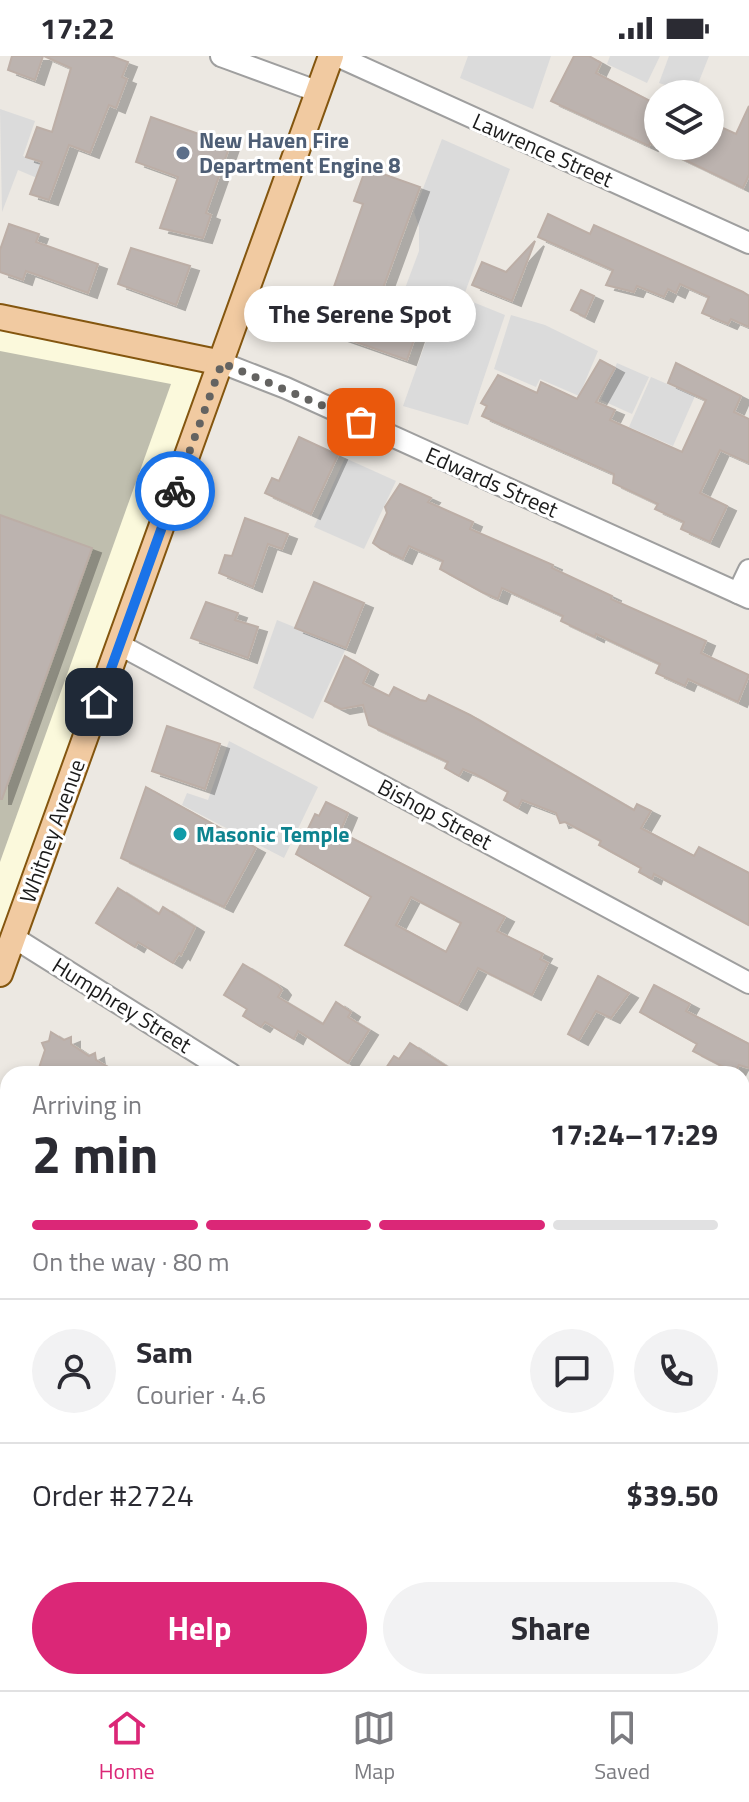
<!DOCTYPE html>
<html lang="en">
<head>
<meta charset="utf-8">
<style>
	:root { --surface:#fff; --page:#f2f2f3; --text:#2b2b33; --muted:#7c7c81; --line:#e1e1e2; --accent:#db2777 }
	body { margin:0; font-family:"Titillium Web",sans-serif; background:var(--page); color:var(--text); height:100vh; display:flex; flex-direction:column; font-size:30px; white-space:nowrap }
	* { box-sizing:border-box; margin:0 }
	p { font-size:26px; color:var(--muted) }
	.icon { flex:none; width:44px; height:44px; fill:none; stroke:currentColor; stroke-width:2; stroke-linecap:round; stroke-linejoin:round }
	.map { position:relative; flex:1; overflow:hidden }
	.sheet { position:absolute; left:0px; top:1010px; width:750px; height:624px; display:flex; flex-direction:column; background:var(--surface); border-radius:24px 24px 0 0; box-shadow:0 4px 12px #0003 }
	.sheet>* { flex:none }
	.controls { position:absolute; left:644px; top:24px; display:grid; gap:16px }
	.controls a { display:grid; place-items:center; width:80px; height:80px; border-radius:50%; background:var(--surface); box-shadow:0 4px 12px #0003; font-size:40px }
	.pin { position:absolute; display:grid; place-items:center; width:68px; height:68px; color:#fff; margin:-34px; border-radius:16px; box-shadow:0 4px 12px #0006 }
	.courier { position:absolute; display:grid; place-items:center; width:80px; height:80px; margin:-40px; border:6px solid #1a73e8; border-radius:50%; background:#fff; color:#222; box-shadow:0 2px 10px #0007 }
	.bubble { position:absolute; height:56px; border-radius:28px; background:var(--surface); box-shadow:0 4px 12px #0003; font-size:26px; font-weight:700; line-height:56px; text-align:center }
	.headline em { font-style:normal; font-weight:700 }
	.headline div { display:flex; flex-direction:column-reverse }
	.headline { display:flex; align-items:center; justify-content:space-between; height:136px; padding:0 32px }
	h1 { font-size:52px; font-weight:700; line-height:60px }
	.bar { display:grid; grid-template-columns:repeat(4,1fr); gap:12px 8px; align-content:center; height:96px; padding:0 32px }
	.bar i { height:10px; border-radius:6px; background:var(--line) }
	.bar .active { background:var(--accent) }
	.bar p { grid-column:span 4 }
	.line { display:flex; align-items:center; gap:20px; padding:0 32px; border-top:2px solid var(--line) }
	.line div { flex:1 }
	.round { display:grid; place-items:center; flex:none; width:84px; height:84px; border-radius:42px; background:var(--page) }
	.button { display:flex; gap:16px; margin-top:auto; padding:16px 32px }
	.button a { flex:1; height:92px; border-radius:48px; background:var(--accent); color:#fff; font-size:32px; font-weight:700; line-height:92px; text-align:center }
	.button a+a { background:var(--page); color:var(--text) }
	.status { display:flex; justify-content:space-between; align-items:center; height:56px; padding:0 40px; background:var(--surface); direction:ltr }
	.status svg { height:22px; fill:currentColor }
	.tabs { display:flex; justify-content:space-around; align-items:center; height:112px; border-top:2px solid var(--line); background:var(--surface); font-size:22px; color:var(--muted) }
	.tabs a { display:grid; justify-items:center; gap:4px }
	.tabs .active { color:var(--accent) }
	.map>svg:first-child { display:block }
	.education { fill:#fbf9dc }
	.construction { fill:#bfbeae }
	.pitch { fill:#87d4b1 }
	.parking { fill:#dbdbdb }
	.water { fill:#a6ced5 }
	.building { fill:#bcb3af; stroke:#bcaea6; stroke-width:2; fill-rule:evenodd; filter:url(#shadow) }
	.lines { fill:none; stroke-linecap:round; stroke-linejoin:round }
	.minor-casing { stroke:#9f9f9f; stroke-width:24 }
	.major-casing { stroke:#84560f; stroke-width:28 }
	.minor { stroke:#fff; stroke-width:20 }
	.major { stroke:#f1caa1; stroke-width:24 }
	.done { stroke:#646361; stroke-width:8; stroke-dasharray:0 14.4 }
	.route { stroke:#1a73e8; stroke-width:10 }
	.service-dot { fill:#5c6f8a; stroke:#fff; stroke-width:3 }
	.culture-dot { fill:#0f9aa8; stroke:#fff; stroke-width:3 }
	.labels { text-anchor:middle; stroke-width:6; stroke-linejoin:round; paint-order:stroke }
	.service-label { font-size:22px; font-weight:bold; fill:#4e5e75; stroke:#fff; text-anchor:start }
	.street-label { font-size:22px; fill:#1b1b1b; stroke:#fff }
	.culture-label { font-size:22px; font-weight:bold; fill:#0d838f; stroke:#fff; text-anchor:start }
</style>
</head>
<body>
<div class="status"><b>17:22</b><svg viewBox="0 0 49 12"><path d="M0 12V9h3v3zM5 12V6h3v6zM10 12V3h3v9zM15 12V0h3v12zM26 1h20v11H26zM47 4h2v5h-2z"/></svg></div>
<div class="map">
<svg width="749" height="1634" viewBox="0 0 749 1634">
	<defs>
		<filter id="shadow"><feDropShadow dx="9" dy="5" stdDeviation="0" flood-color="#0004"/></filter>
	</defs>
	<rect width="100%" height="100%" fill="#ece8e2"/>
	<!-- education -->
	<g class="education">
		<path d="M 0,261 L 222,307 L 0,921 Z"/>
		<path d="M 0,1584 L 8,1588 L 8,1626 L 87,1626 L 104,1634 L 0,1634 Z"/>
	</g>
	<!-- construction -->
	<path class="construction" d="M 0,295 L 171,328 L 0,806 Z"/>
	<!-- pitch -->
	<path class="pitch" d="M 185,1626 L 244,1626 L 241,1634 L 201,1634 Z"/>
	<!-- parking -->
	<g class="parking">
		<path d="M 468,0 L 551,0 L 533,53 L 460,22 Z"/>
		<path d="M 610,0 L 660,0 L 647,27 L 607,8 Z"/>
		<path d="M 669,0 L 709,0 L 694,38 L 659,27 Z"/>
		<path d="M 0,53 L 35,65 L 23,100 L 54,113 L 49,127 L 18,114 L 2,156 Z"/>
		<path d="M 442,83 L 510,113 L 463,242 L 505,259 L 468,369 L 403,350 L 430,274 L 407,266 L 412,253 L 404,235 L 419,195 L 419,171 L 414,156 Z"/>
		<path d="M 511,259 L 545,269 L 598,295 L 579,340 L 540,323 L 536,331 L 494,313 Z"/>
		<path d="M 617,307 L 649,321 L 632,358 L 601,344 Z"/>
		<path d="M 651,321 L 695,340 L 673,390 L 629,371 Z"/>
		<path d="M 345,402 L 396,425 L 364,493 L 314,471 Z"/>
		<path d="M 277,564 L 346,592 L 313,663 L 253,632 Z"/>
		<path d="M 229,685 L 318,731 L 284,802 L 182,749 L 187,737 L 208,744 Z"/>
		<path d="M 0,1307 L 8,1311 L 8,1402 L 0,1398 Z"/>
	</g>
	<!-- water -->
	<path class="water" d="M 464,1626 L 530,1626 L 543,1634 L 465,1634 Z"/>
	<!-- building -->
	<g class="building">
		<path d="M 12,0 L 43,0 L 35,24 L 8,14 Z"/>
		<path d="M 44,0 L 111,0 L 128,6 L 122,21 L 127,23 L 116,52 L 109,49 L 90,97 L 69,89 L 49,144 L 30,138 L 42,106 L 26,101 L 37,71 L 52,76 L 71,12 Z"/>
		<path d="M 574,0 L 589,0 L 601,7 L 596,17 L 658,49 L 658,90 L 710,90 L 710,66 L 736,78 L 749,50 L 749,119 L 743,132 L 650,87 L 649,90 L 551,45 Z"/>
		<path d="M 151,61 L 230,89 L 206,157 L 211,159 L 203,182 L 160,172 L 178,121 L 136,106 Z"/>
		<path d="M 366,112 L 420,131 L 378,246 L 404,255 L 400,266 L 418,272 L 407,304 L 310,270 L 321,239 L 330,242 L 363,148 L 354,145 Z"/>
		<path d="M 548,158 L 590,178 L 594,169 L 743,236 L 749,240 L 749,271 L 731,263 L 728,268 L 702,257 L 709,241 L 680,228 L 676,237 L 668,233 L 664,241 L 637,230 L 634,236 L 606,229 L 613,214 L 538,181 Z"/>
		<path d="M 9,168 L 39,178 L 36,186 L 98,208 L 88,237 L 26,215 L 23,224 L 0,216 L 0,194 Z"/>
		<path d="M 535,185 L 512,245 L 472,229 L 482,206 L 506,216 Z"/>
		<path d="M 131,192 L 190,210 L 176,249 L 118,228 Z"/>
		<path d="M 581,234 L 594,240 L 585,261 L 571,254 Z"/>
		<path d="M 600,304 L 615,312 L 596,346 L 615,354 L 610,364 L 682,396 L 706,344 L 668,327 L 676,307 L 741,340 L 734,356 L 749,363 L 749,407 L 720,394 L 700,437 L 727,450 L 710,486 L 681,473 L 684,466 L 655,453 L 658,448 L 613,427 L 614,418 L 482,360 L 487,350 L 481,347 L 498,319 L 537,337 L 541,326 L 577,343 Z"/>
		<path d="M 299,381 L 338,399 L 311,458 L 265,437 L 272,422 L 279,425 Z"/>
		<path d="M 400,428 L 431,442 L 428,446 L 473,466 L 470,473 L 553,509 L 552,512 L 612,540 L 611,543 L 706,585 L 701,597 L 749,619 L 738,646 L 688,623 L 685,630 L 656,617 L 660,608 L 596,578 L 595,581 L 561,565 L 563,560 L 502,532 L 498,543 L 482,536 L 440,513 L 443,505 L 409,490 L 403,503 L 381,493 L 373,487 L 387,457 L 385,451 Z"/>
		<path d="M 0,459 L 92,492 L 2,743 L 0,743 Z"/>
		<path d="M 245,462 L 288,478 L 282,493 L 268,488 L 253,531 L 219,517 L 225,499 L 232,500 Z"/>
		<path d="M 314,526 L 364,547 L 346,592 L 295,572 Z"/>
		<path d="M 206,546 L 238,557 L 235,564 L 258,571 L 248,602 L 191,582 Z"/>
		<path d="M 345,600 L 369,614 L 363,627 L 389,640 L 394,631 L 420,644 L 426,645 L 429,639 L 470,659 L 634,754 L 637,748 L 651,755 L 641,772 L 694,800 L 699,791 L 749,817 L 749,869 L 654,818 L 652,823 L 639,816 L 641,812 L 599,789 L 601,785 L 565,766 L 560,767 L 556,757 L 522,744 L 518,752 L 504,744 L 508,736 L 475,718 L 463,713 L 459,720 L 445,712 L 448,706 L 369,669 L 363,649 L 341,653 L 325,645 Z"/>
		<path d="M 167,670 L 220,688 L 205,733 L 152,715 Z"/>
		<path d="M 146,731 L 256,792 L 224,851 L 121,802 Z"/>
		<path d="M 326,746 L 348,757 L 340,776 L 505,861 L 497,875 L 543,898 L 540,903 L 548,907 L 532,939 L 478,912 L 458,949 L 345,889 L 371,841 L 296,798 L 315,758 L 319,760 ZM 411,841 L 461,867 L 446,896 L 396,869 Z"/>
		<path d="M 118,832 L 159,858 L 163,851 L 195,871 L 181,899 L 179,897 L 173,907 L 138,886 L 135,891 L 96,867 Z"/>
		<path d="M 243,908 L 278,929 L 282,934 L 278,941 L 323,968 L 336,946 L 351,956 L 348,961 L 369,974 L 348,1007 L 298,975 L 294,983 L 265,966 L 261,971 L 243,960 L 247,953 L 224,939 Z"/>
		<path d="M 598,920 L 629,937 L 611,962 L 596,955 L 579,984 L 568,978 Z"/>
		<path d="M 654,929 L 690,948 L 686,955 L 749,988 L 749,1012 L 739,1009 L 735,1017 L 693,995 L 697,988 L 640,956 Z"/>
		<path d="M 51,976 L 64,984 L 71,981 L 71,988 L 89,1000 L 95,997 L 96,1004 L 120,1018 L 37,1018 L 45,994 L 42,987 L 49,985 Z"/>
		<path d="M 410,987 L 458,1018 L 382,1018 L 394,1000 L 399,1003 Z"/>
	</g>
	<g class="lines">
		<defs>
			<g id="minor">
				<path d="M 221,0 L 319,36"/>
				<path d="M 337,0 L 749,187"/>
				<path d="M 222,307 L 286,332 L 749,542"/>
				<path d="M 738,537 L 749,514"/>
				<path d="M 120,589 L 749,927"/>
				<path d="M 13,881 L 231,1018"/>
				<path d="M 742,1340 L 749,1345"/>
			</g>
			<g id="major">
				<path d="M 0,261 L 222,307"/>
				<path d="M 0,918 L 331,0"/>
				<path d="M 744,1634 L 749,1624"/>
			</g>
		</defs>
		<!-- minor casing -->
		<use href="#minor" class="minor-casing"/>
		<!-- major casing -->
		<use href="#major" class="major-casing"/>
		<!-- minor -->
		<use href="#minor" class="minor"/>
		<!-- major -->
		<use href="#major" class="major"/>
	</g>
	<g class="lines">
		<!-- done -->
		<path class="done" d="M 175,435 L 222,307 L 361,366"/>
		<!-- route -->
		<path class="route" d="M 99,646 L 175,435"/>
	</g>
	<!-- markers -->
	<circle class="service-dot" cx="183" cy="97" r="8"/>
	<circle class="culture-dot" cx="180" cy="778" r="8"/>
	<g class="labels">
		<!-- service labels -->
		<g class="service-label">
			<text x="199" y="92">New Haven Fire<tspan x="199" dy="25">Department Engine 8</tspan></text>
		</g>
		<!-- street labels -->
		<g class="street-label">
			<text transform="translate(543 94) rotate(24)" y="8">Lawrence Street</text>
			<text transform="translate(492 426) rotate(24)" y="8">Edwards Street</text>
			<text transform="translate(435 758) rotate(28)" y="8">Bishop Street</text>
			<text transform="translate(52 775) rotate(-70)" y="8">Whitney Avenue</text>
			<text transform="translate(122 949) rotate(32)" y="8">Humphrey Street</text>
		</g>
		<!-- culture labels -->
		<g class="culture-label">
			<text x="196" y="786">Masonic Temple</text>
		</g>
	</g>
</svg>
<div class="controls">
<a><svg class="icon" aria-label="layers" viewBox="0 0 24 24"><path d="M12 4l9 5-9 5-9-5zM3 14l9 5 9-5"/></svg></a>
</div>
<div class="pin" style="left:361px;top:366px;background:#ea580c"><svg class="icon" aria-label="bag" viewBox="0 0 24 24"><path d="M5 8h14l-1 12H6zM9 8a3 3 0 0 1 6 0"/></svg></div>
<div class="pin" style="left:99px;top:646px;background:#1f2937"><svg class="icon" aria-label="home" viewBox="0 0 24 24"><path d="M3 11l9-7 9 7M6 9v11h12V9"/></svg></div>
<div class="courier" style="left:175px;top:435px"><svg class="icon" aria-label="bike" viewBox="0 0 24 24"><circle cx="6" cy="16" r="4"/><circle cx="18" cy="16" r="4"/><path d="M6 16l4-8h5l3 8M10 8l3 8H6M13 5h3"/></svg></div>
<div class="bubble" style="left:244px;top:230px;width:232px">The Serene Spot</div>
<section class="sheet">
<div class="headline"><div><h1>2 min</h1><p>Arriving in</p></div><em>17:24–17:29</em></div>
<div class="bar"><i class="active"></i><i class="active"></i><i class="active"></i><i></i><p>On the way · 80 m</p></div>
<div class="line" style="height:144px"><a class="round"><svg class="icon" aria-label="person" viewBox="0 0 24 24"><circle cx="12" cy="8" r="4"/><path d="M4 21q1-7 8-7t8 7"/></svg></a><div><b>Sam</b><p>Courier · 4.6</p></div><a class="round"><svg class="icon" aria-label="chat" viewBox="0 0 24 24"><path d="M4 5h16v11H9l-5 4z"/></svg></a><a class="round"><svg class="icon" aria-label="phone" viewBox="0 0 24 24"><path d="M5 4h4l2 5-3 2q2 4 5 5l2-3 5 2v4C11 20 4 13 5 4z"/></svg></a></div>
<div class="line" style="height:104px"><div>Order #2724</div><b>$39.50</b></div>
<div class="button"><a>Help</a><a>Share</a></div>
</section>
</div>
<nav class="tabs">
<a class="active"><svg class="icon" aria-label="home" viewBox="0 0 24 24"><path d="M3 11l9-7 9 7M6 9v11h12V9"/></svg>Home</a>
<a><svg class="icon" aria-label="map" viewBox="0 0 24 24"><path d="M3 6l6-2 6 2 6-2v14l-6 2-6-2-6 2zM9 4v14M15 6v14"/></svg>Map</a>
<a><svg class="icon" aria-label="saved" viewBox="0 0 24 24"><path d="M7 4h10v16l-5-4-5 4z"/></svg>Saved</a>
</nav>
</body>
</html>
